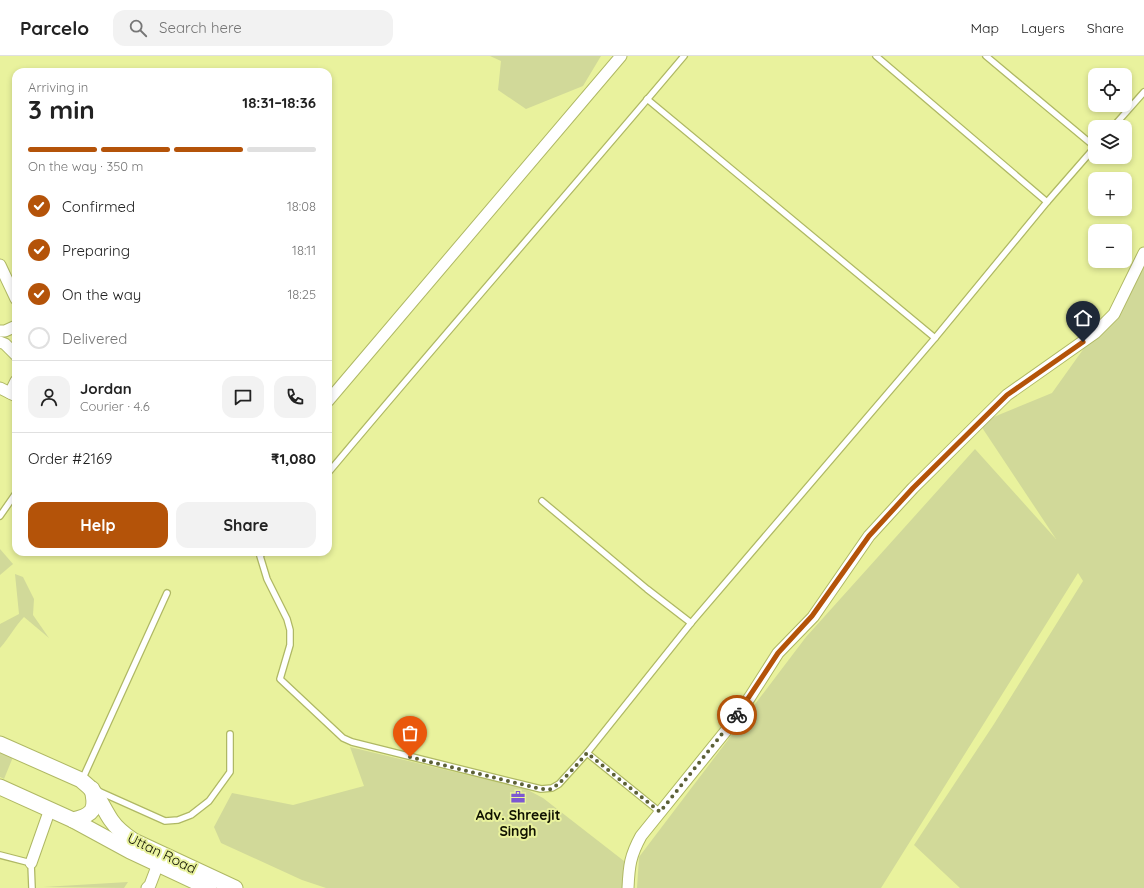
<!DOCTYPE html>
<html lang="en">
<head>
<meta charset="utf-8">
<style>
	:root { --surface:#fff; --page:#f2f2f2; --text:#222; --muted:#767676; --line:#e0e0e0; --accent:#b45309 }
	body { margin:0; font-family:Quicksand,sans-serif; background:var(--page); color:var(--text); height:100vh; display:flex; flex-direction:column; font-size:15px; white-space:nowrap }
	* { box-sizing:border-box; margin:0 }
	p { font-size:13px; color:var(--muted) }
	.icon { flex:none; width:22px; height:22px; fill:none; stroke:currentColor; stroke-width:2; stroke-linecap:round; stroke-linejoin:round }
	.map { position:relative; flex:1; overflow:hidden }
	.side { position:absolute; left:12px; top:12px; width:320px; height:488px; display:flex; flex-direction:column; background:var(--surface); border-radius:12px; box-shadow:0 2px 6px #0003 }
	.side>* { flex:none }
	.fabs { position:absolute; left:1088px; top:12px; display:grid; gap:8px }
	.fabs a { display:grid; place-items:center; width:44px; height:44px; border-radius:8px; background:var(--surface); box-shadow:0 2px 6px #0003; font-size:20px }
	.pin { position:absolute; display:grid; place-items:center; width:34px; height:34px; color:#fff; margin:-41px -17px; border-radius:50% 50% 50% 0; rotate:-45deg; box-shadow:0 0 4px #0007 }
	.pin .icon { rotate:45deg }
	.courier { position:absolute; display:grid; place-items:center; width:40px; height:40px; margin:-20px; border:3px solid #b45309; border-radius:50%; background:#fff; color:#222; box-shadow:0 1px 5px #0007 }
	.overview em { font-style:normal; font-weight:700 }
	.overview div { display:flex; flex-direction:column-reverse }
	.overview { display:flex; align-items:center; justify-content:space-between; height:68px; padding:0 16px }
	h1 { font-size:26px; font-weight:700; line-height:30px }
	.bar { display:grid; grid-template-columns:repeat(4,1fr); gap:6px 4px; align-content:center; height:48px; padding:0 16px }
	.bar i { height:5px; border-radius:3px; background:var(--line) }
	.bar .active { background:var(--accent) }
	.bar p { grid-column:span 4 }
	.line { display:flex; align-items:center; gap:10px; padding:0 16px; border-top:1px solid var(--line) }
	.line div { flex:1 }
	.round { display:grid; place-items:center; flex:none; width:42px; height:42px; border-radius:12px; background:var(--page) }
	ol { padding:0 16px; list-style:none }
	li { display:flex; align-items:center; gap:12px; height:44px }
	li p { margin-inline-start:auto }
	li .icon { padding:4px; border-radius:50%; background:var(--accent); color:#fff; stroke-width:4 }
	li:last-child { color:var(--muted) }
	li i { width:22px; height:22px; border:2px solid var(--line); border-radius:50% }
	.cta { display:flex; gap:8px; margin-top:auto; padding:8px 16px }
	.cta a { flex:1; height:46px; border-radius:12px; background:var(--accent); color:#fff; font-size:16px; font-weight:700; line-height:46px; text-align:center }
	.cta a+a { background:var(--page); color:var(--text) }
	header { display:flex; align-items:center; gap:24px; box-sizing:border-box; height:56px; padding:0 20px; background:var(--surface); border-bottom:1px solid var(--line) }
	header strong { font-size:19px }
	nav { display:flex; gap:22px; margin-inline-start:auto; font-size:14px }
	.search { width:280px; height:36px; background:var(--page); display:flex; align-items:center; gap:10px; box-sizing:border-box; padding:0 14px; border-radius:12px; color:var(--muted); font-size:15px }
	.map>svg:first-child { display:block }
	.green { fill:#d1d999 }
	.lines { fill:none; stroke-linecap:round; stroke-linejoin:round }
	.service-casing { stroke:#afb864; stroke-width:8 }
	.minor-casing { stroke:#afb864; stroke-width:13 }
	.secondary-casing { stroke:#afb864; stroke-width:17 }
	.service { stroke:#fff; stroke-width:5.5 }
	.minor { stroke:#fff; stroke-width:11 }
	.secondary { stroke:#fff; stroke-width:15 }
	.done { stroke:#5c6037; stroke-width:4; stroke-dasharray:0 7.2 }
	.route { stroke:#b45309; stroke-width:5 }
	.labels { text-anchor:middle; stroke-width:4; stroke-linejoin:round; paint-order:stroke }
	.poi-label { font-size:14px; font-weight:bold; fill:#101200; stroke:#e9f29d }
	.street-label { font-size:14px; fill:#101200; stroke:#e9f29d }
</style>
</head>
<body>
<header>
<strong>Parcelo</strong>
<div class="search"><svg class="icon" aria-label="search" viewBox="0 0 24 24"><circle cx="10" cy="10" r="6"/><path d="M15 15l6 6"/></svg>Search here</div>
<nav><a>Map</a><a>Layers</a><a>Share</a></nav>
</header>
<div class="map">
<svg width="1144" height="832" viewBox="0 0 1144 832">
	<rect width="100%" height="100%" fill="#e9f29d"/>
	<!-- green -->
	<g class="green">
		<path d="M 490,0 L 601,0 L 583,30 L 526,53 L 498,34 L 501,5 Z"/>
		<path d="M 1144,208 L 1144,832 L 960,832 L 914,789 L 994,668 L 1083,525 L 1078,517 L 881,832 L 637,832 L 639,801 L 806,581 L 975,393 L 1056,483 L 979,367 L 1052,337 Z"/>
		<path d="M 0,493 L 13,508 L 0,519 Z"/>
		<path d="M 15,518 L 23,521 L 34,543 L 33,559 L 49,582 L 24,561 C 15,570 9,582 0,592 L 0,568 L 19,558 Z"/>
		<path d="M 350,691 L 526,733 L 543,742 L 624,805 L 623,832 L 326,832 L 302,824 L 221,787 L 214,771 L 232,737 L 293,749 L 364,730 Z"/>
		<path d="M 0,695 L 13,701 L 4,723 L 0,721 Z"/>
		<path d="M 128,826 L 124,832 L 43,831 Z"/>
	</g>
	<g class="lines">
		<defs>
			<g id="service">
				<path d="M 876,0 L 1047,146"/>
				<path d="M 986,0 L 1095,91"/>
				<path d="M 647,43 L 935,282"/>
				<path d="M 1113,71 L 1144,36"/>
				<path d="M 328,417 C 445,277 566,140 684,0"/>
				<path d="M 542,445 L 647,533 L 691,567"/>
				<path d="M 0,460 L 16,437"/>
				<path d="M 263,496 L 260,500 L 267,523 L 287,563 L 290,574 L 290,589 L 280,623 L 343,682 L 352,686 L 541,733 L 552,732 L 559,728 L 587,697 L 691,567 L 935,282 L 1047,146 L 1095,91"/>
				<path d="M 587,697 L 660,756"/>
				<path d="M 82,724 L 167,537"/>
				<path d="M 98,735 L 165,765 L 178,764 L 191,759 L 209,745 L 230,716 L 230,678"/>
				<path d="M 0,799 L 31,807 L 32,832"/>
			</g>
			<g id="minor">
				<path d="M 0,209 L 16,243"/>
				<path d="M 0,275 L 5,275 L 16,270"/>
				<path d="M 0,286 L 5,288 L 16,299"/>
				<path d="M 0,332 L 16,340"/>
				<path d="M 10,337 L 16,325"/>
				<path d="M 328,345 L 621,0"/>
				<path d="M 31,807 L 50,753"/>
				<path d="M 147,832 L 150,829 L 158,808"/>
				<path d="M 628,832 C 629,810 630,800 641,780 L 729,671 L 750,641 L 778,597 L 813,561 L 869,480 L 913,432 L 1007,339 L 1095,277 L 1114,258 L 1144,197"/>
			</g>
			<g id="secondary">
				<path d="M 0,688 L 81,724 C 99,738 100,747 111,764 C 117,773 125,779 134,785 L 235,832"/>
				<path d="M 0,731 L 73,764 L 130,795 L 209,832"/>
				<path d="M 73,764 C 93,759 97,754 92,733"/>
			</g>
		</defs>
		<!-- service casing -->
		<use href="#service" class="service-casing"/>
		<!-- minor casing -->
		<use href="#minor" class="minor-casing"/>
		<!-- secondary casing -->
		<use href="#secondary" class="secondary-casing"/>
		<!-- service -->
		<use href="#service" class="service"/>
		<!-- minor -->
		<use href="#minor" class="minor"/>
		<!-- secondary -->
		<use href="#secondary" class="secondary"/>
	</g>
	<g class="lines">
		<!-- done -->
		<path class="done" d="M 410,701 L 541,733 C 545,733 548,734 551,733 C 560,729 580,705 587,697 L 660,756 L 737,659"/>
		<!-- route -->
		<path class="route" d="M 737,659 L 778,597 L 812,560 L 869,480 L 913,432 L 1007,339 L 1083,286"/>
	</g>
	<!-- icons -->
	<defs>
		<symbol id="office-bare" viewBox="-9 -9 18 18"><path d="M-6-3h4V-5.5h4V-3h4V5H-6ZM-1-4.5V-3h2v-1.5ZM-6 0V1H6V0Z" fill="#7d58d2" stroke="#e9f29d" stroke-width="2.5" paint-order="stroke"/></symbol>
	</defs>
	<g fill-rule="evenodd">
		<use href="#office-bare" x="508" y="731" width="20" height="20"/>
	</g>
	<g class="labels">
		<!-- poi labels -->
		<g class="poi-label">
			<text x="518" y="764">Adv. Shreejit<tspan x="518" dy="16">Singh</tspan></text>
		</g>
		<!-- street labels -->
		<g class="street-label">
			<text transform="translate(162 797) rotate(26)" y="5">Uttan Road</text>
		</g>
	</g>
</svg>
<div class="fabs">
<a><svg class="icon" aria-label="locate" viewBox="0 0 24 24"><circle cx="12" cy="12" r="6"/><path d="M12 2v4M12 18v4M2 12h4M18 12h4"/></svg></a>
<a><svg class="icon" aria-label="layers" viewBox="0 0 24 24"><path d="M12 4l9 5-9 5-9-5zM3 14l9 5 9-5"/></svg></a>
<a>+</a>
<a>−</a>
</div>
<div class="pin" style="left:410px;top:701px;background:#ea580c"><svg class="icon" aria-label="bag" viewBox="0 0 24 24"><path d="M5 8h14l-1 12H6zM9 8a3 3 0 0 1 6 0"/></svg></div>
<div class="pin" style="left:1083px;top:286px;background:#1f2937"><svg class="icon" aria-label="home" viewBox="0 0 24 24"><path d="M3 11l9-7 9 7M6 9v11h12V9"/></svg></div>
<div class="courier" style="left:737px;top:659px"><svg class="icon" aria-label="bike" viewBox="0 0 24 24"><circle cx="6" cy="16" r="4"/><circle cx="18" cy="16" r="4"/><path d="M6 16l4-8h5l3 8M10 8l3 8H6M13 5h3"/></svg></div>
<section class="side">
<div class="overview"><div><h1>3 min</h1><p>Arriving in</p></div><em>18:31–18:36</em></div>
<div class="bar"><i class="active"></i><i class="active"></i><i class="active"></i><i></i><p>On the way · 350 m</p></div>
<ol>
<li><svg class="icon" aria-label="check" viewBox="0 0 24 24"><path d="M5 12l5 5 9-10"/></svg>Confirmed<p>18:08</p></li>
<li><svg class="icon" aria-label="check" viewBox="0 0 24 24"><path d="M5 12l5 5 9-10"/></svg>Preparing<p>18:11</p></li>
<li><svg class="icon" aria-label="check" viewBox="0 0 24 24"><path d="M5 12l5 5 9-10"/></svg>On the way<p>18:25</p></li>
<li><i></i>Delivered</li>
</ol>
<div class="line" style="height:72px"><a class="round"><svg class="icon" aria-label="person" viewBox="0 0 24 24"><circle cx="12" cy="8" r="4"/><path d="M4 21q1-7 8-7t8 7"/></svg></a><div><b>Jordan</b><p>Courier · 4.6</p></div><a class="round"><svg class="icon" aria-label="chat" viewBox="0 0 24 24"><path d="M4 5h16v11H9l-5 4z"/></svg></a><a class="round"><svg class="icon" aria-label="phone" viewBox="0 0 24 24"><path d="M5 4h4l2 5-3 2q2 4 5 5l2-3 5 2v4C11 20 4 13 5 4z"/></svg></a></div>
<div class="line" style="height:52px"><div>Order #2169</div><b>₹1,080</b></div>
<div class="cta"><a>Help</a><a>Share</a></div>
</section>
</div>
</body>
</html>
